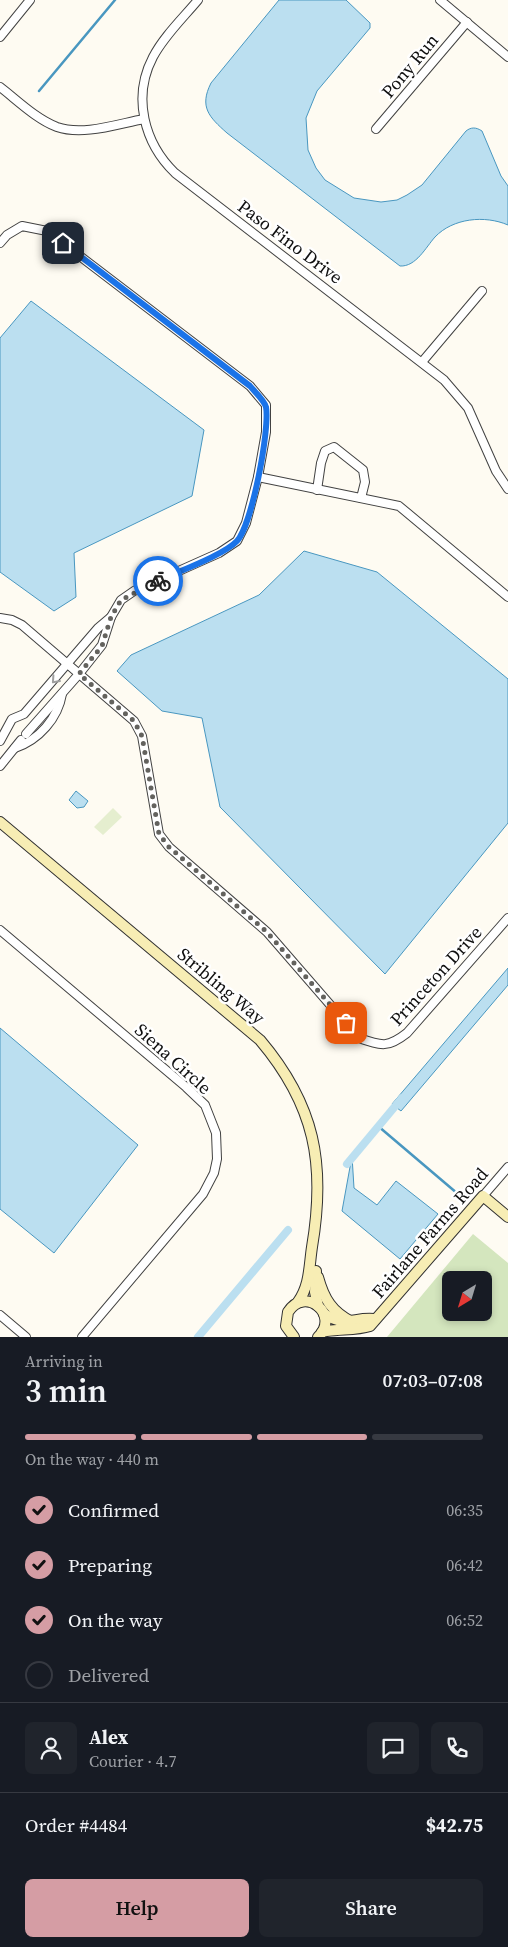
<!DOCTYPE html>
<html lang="en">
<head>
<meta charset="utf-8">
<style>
	:root { --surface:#171b24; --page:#20242c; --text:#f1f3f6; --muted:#9ea1a6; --line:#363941; --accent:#d59da4 }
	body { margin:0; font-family:"Source Serif 4",serif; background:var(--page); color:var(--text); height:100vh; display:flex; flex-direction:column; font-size:19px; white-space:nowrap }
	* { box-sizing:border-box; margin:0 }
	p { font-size:16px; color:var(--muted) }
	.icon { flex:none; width:28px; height:28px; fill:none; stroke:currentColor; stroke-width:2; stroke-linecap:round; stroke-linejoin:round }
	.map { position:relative; height:1337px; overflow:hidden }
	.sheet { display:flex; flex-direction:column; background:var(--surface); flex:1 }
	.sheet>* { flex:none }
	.needle { width:32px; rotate:218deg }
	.buttons { position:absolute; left:442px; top:1271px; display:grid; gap:10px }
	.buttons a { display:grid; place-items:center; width:50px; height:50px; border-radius:8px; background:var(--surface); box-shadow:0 2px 8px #0003; font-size:25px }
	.pin { position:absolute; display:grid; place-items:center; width:42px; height:42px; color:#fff; margin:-21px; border-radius:10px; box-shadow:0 2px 8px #0006 }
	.courier { position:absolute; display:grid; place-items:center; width:50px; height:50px; margin:-25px; border:4px solid #1a73e8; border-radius:50%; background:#fff; color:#222; box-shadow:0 1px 6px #0007 }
	.head em { font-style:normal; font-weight:600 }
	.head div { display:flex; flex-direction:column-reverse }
	.head { display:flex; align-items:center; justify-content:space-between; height:85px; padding:0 25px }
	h1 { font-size:32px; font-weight:600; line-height:38px }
	.bar { display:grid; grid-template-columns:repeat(4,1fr); gap:8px 5px; align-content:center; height:60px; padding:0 25px }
	.bar i { height:6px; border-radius:4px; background:var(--line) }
	.bar .active { background:var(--accent) }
	.bar p { grid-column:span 4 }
	.line { display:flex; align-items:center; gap:12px; padding:0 25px; border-top:1px solid var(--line) }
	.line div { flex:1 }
	.round { display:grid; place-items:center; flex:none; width:52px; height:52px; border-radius:8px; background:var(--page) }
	ol { padding:0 25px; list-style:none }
	li { display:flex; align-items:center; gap:15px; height:55px }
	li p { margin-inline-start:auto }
	li .icon { padding:5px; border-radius:50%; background:var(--accent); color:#111; stroke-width:4 }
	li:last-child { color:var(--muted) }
	li i { width:28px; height:28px; border:2px solid var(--line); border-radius:50% }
	.primary-button { display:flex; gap:10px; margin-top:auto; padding:10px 25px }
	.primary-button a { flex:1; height:58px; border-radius:8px; background:var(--accent); color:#111; font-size:20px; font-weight:600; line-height:58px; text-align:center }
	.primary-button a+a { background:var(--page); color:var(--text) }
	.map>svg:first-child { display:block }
	.green { fill:#d4e6be; fill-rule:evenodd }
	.pitch { fill:#e5eecf }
	.water { fill:#bbdff0; stroke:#4997c0 }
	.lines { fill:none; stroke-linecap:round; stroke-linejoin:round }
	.stream { stroke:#4997c0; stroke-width:2.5 }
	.canal { stroke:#bbdff0; stroke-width:8 }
	.street-casing { stroke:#424242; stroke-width:10 }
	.secondary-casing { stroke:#313131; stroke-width:12 }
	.street { stroke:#fff; stroke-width:8 }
	.secondary { stroke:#f7edb4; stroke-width:10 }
	.oneway { stroke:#9f9f9f }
	.done { stroke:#63625e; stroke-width:5; stroke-dasharray:0 9 }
	.route { stroke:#1a73e8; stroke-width:6 }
	.labels { text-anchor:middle; stroke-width:5; stroke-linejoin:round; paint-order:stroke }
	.street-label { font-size:18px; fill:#0f0f0f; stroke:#fff }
</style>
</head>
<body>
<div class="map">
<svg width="508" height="1337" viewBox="0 0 508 1337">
	<rect width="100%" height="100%" fill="#fefbf2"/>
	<!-- green -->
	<path class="green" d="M 473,1234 L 508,1263 L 508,1337 L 387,1337 ZM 451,1280 L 484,1280 L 484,1312 L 451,1312 Z"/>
	<!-- pitch -->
	<path class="pitch" d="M 113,808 L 122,817 L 103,835 L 94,827 Z"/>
	<!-- water -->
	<g class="water">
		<path d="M 279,0 L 346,0 L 370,23 L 370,28 L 317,91 L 306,118 L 308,150 L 316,168 L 325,180 L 354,198 L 381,202 L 397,200 L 407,195 L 422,185 L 466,131 C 471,127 476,127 482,131 L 501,176 L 508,186 L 508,225 C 485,215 453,218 435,237 C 426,247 416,267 400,266 L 227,133 C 209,117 199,107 211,83 Z"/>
		<path d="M 31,301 L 204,430 L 192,496 L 74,553 L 76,597 L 54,611 L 0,572 L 0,338 Z"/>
		<path d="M 304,551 L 377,572 L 508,679 L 508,823 L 385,974 L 220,807 L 202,718 L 162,711 L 117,671 L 131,655 L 259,595 Z"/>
		<path d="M 76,791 L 88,801 L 84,807 L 77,808 L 69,800 Z"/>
		<path d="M 508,968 L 508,985 L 401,1111 L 392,1104 Z"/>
		<path d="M 0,1028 L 138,1145 L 54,1253 L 0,1209 Z"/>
		<path d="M 352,1156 L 354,1188 L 377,1205 L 396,1181 L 438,1214 L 400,1259 L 342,1211 Z"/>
	</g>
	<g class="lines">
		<!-- stream -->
		<g class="stream">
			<path d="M 39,91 L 115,0"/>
			<path d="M 378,1126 L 458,1194"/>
		</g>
		<!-- canal -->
		<g class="canal">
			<path d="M 347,1164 L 402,1098"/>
			<path d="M 198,1337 L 288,1230"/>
		</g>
		<defs>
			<g id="street">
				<path d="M 198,0 C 183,18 164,36 153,57 C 132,97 144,143 175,173 L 444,380 L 468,408 L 496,471 L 508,489"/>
				<path d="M 440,0 L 508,57"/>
				<path d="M 0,37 L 30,0"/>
				<path d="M 0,87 C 17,100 36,119 57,127 C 83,136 117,124 144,119"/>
				<path d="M 376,129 L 467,22"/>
				<path d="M 0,243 L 7,235 L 22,226 L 47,231 L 250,386 L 266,405 L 266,432 L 258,477 L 246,523 L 237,541 L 219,553 L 134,591 L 121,600 L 111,617 L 102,645 L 79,674 L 26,734"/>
				<path d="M 422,362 L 482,291"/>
				<path d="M 258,477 L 399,506 L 508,597"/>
				<path d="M 317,490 L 321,463 L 325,451 L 334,447 L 363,470 L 365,482 L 361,498"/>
				<path d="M 0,618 L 12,620 L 22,625 L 134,721 L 142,736 L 159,834 L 169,847 L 267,932 L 359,1038 C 382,1046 388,1048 407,1033 L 508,918"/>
				<path d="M 0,741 L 12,719 L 24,714 L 98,628 L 111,617"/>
				<path d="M 15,748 C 39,740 58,718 62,694"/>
				<path d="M 0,766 L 21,740"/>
				<path d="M 0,930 L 186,1087 L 205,1105 L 216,1133 L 217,1159 L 214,1173 L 203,1194 L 82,1337"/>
				<path d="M 483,1196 L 508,1167"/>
				<path d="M 0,1315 L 26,1337"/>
			</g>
			<g id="secondary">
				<path d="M 0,822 L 260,1040 C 315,1105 326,1164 312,1247 C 309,1267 310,1285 298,1302"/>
				<path d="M 316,1271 L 315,1292 L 318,1306"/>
				<path d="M 318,1277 C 324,1299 332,1312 352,1322"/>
				<path d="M 324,1314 C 347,1328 353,1317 374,1319"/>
				<path d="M 322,1332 C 338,1328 354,1331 370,1326 L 483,1196 L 508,1217"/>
				<path d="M 294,1337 L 286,1326 L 288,1312 C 305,1285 341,1315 318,1337"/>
			</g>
		</defs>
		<!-- street casing -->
		<use href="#street" class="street-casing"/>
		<!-- secondary casing -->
		<use href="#secondary" class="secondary-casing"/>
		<!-- street -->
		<use href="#street" class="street"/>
		<!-- secondary -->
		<use href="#secondary" class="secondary"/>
	</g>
	<!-- one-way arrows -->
	<defs><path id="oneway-chevron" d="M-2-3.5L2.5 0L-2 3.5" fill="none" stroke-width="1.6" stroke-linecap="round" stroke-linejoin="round" transform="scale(1.25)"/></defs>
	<use class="oneway" href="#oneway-chevron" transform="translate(55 680) rotate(132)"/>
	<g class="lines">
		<!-- done -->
		<path class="done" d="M 158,581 L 121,600 L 111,617 L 102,646 L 79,674 L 134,721 L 142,736 L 159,834 L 169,847 L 267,932 L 346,1023"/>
		<!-- route -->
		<path class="route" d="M 63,243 L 250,386 C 254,391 264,400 266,407 C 270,429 252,525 237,541 C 224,555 177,572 158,581"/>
	</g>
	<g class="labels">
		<!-- street labels -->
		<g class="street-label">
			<text transform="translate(410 66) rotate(-50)" y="6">Pony Run</text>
			<text transform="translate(290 242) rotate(37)" y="6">Paso Fino Drive</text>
			<text transform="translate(436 976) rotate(-48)" y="6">Princeton Drive</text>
			<text transform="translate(221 986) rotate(40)" y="6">Stribling Way</text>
			<text transform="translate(173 1059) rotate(42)" y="6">Siena Circle</text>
			<text transform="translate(430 1233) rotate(-49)" y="6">Fairlane Farms Road</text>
		</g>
	</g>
</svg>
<div class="buttons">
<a><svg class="needle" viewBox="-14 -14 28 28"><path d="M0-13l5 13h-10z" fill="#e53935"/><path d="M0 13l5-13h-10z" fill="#9ea1a6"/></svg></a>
</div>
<div class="pin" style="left:346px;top:1023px;background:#ea580c"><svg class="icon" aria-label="bag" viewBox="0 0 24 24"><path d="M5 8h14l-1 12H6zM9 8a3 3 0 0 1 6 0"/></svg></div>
<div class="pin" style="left:63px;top:243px;background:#1f2937"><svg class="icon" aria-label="home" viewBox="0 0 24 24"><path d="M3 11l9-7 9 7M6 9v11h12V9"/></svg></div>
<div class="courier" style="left:158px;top:581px"><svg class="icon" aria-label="bike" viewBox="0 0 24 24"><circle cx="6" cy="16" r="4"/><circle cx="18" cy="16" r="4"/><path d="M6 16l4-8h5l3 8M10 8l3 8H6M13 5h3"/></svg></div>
</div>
<section class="sheet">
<div class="head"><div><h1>3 min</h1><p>Arriving in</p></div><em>07:03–07:08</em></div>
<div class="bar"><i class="active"></i><i class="active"></i><i class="active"></i><i></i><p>On the way · 440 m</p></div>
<ol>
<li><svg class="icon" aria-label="check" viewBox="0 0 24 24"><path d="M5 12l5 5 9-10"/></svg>Confirmed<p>06:35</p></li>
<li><svg class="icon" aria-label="check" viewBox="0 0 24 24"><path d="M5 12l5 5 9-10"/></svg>Preparing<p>06:42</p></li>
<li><svg class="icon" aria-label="check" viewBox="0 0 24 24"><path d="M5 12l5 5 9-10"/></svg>On the way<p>06:52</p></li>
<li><i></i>Delivered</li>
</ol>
<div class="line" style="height:90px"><a class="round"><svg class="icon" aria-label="person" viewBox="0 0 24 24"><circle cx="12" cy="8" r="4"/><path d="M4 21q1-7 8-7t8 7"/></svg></a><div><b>Alex</b><p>Courier · 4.7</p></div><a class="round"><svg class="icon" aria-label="chat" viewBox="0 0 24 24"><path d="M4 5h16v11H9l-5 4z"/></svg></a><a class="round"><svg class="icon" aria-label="phone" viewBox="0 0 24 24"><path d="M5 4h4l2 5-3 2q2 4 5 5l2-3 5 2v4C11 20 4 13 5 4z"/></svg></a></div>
<div class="line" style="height:65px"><div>Order #4484</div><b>$42.75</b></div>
<div class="primary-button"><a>Help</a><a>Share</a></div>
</section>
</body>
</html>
